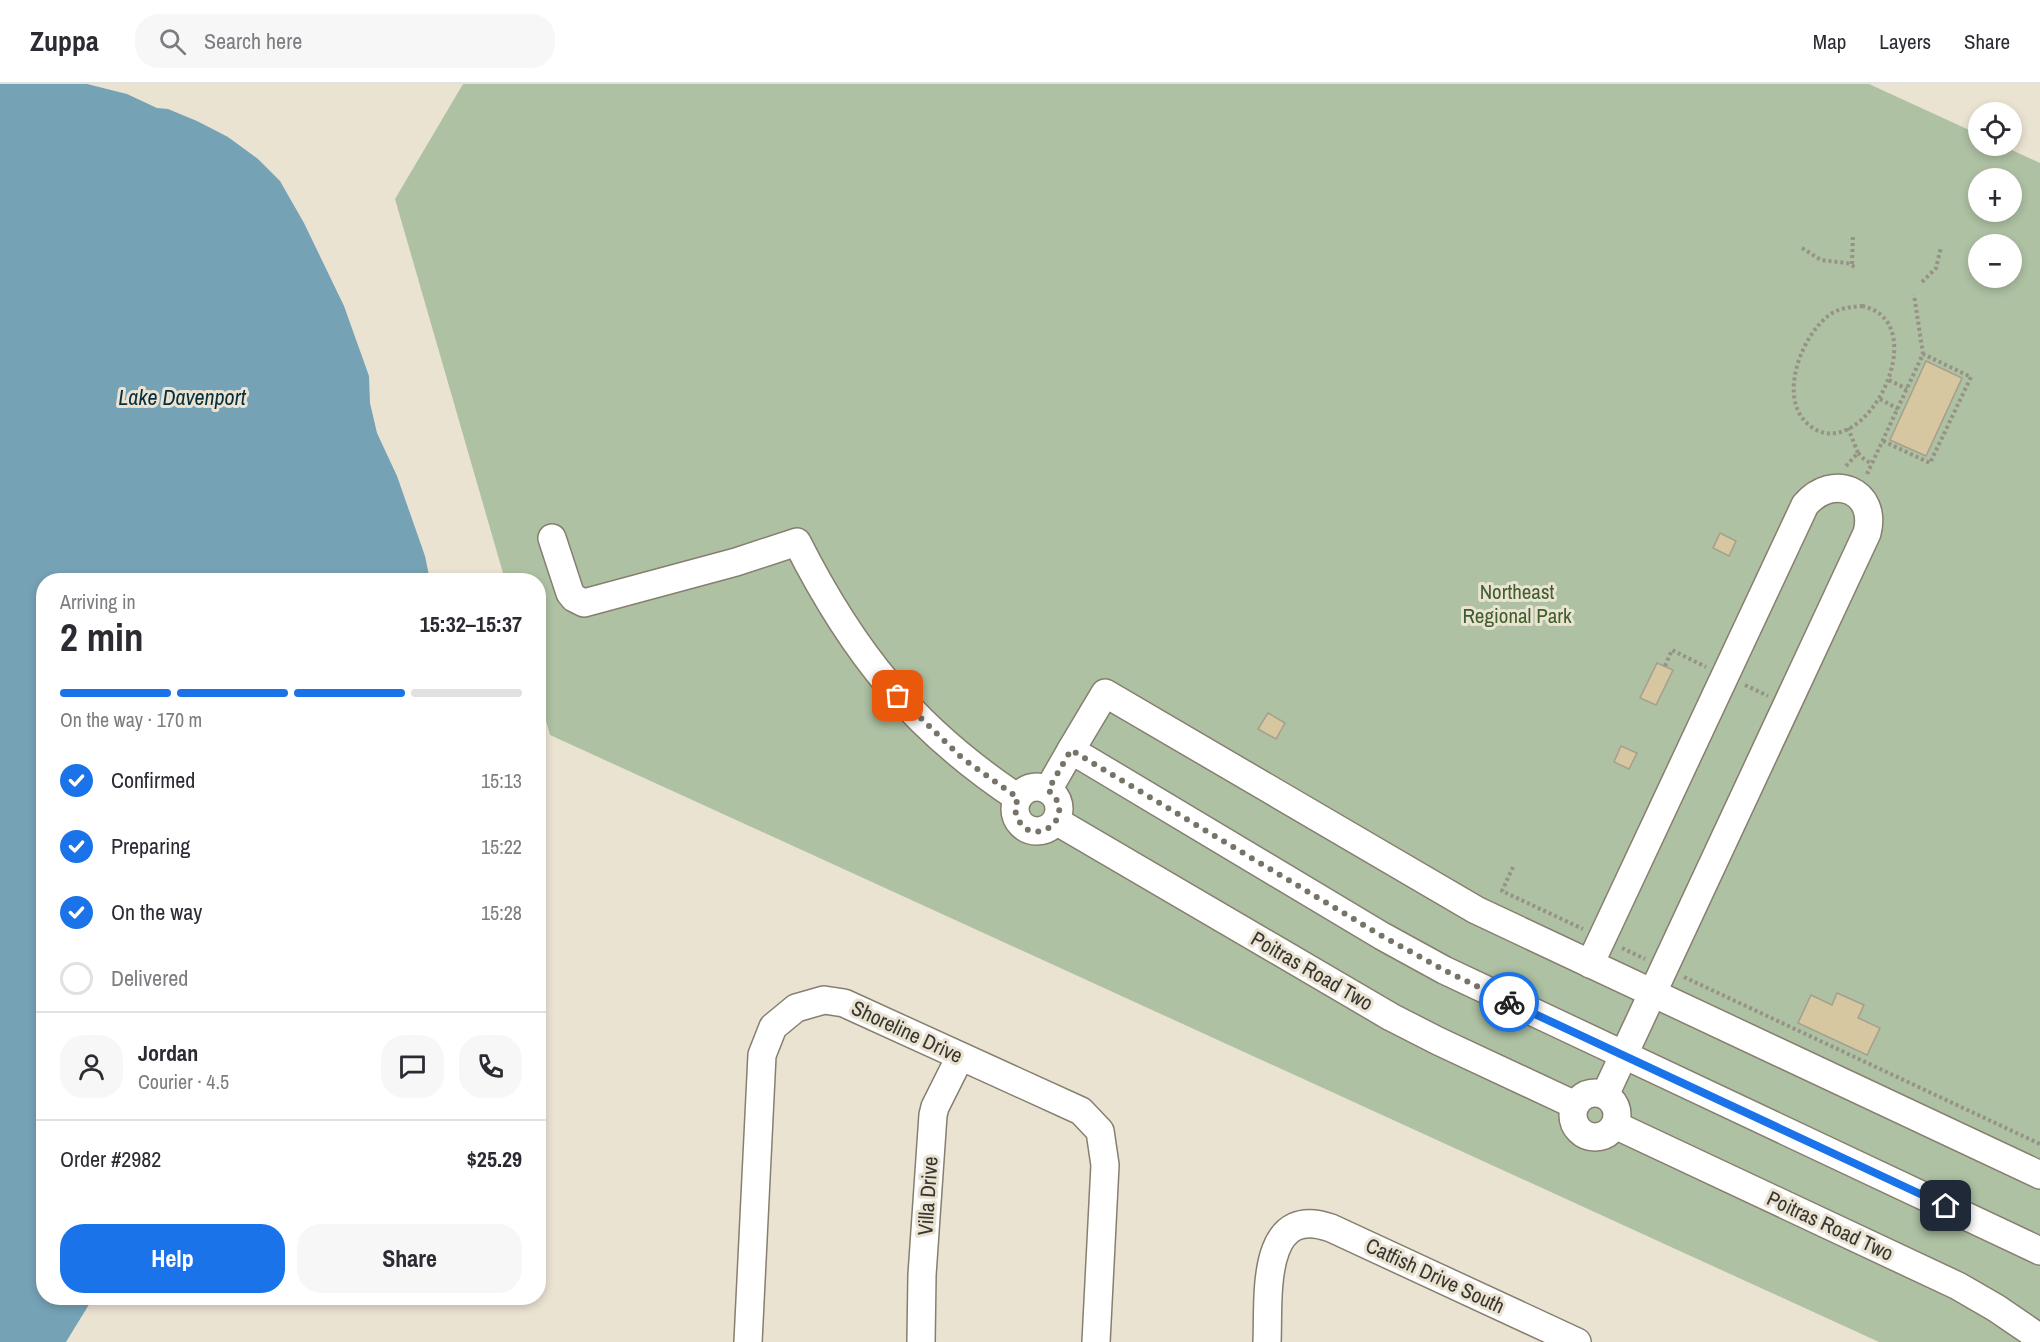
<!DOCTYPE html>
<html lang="en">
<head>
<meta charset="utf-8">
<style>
	:root { --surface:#fff; --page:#f7f7f7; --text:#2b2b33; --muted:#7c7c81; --line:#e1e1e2; --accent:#1a73e8 }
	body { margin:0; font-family:"Archivo Narrow",sans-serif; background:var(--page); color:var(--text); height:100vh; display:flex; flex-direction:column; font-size:22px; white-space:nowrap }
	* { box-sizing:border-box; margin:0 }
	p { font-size:20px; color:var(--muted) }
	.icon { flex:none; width:33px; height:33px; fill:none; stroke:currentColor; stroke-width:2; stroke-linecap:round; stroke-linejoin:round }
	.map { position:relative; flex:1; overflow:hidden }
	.panel { position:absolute; left:36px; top:489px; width:510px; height:732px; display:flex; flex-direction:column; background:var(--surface); border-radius:24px; box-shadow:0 3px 9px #0003 }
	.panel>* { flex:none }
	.tools { position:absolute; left:1968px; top:18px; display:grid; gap:12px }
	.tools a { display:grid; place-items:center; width:54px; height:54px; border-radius:50%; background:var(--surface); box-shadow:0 3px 9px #0003; font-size:30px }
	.pin { position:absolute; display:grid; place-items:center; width:51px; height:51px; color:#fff; margin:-26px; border-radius:12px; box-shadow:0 3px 9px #0006 }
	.courier { position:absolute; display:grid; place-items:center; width:60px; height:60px; margin:-30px; border:4px solid #1a73e8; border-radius:50%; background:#fff; color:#222; box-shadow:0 2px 8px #0007 }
	.summary em { font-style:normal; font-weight:700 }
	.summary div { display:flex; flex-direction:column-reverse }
	.summary { display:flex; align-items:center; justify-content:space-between; height:102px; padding:0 24px }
	h1 { font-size:39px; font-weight:700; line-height:45px }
	.bar { display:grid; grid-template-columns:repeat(4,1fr); gap:9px 6px; align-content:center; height:72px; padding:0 24px }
	.bar i { height:8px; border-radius:4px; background:var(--line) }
	.bar .selected { background:var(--accent) }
	.bar p { grid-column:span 4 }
	.line { display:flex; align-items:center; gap:15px; padding:0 24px; border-top:2px solid var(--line) }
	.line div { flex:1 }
	.round { display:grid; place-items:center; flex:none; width:63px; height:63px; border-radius:24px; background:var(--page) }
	ol { padding:0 24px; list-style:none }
	li { display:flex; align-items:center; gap:18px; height:66px }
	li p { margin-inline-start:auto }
	li .icon { padding:6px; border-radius:50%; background:var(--accent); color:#fff; stroke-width:4 }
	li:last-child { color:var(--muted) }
	li i { width:33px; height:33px; border:3px solid var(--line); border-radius:50% }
	.button { display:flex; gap:12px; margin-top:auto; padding:12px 24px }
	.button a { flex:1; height:69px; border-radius:24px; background:var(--accent); color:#fff; font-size:24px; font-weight:700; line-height:69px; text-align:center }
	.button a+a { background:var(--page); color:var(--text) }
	header { display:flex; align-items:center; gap:36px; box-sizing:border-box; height:84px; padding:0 30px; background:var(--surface); border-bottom:2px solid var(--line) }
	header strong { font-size:28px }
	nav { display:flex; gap:33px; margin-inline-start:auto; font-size:21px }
	.search { width:420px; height:54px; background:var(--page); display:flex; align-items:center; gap:15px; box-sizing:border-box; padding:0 21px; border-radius:24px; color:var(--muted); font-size:22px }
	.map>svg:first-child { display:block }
	.green { fill:#aec1a3; fill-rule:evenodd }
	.water { fill:#76a2b6 }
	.building { fill:#d7c7a0; stroke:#a69f8e; stroke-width:1.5 }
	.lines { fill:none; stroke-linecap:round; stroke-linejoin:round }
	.minor-casing { stroke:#867f6f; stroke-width:30 }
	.path { stroke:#979286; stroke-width:4; stroke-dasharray:3 3; stroke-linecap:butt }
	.minor { stroke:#fff; stroke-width:27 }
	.done { stroke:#777368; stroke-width:6; stroke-dasharray:0 10.8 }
	.route { stroke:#1a73e8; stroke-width:8 }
	.labels { text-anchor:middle; stroke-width:6; stroke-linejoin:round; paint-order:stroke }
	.park-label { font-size:21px; fill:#3e5e2b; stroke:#ebe3d2 }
	.street-label { font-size:21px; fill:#38362f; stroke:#ebe3d2 }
	.water-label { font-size:22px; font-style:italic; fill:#042e3d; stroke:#ebe3d2 }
</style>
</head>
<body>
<header>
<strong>Zuppa</strong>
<div class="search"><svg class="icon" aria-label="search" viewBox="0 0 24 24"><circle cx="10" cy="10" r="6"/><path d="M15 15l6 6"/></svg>Search here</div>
<nav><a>Map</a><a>Layers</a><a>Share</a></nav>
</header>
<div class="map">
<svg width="2040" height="1258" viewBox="0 0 2040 1258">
	<rect width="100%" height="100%" fill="#ebe3d2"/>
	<!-- green -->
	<path class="green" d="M 463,0 L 1869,0 L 1978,50 L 1978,62 L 2003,62 L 2040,79 L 2040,1258 L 1879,1258 L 550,651 L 539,612 L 538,496 L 505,496 L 395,115 ZM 1978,94 L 2012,94 L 2012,128 L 1978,128 ZM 1978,160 L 2012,160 L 2012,194 L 1978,194 Z"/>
	<!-- water -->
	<path class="water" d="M 0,0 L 87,0 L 127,10 L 157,24 L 168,25 L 197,37 L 228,53 L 258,75 L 280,97 L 304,139 L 344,222 L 369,292 L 370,319 L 377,349 L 397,392 L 425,472 L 430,496 L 44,496 L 44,1214 L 93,1214 L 66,1258 L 0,1258 Z"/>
	<!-- building -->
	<g class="building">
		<path d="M 1926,277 L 1962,294 L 1926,372 L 1890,356 Z"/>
		<path d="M 1720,449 L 1736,457 L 1729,472 L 1713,464 Z"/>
		<path d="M 1657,579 L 1673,586 L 1656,621 L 1640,614 Z"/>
		<path d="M 1268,629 L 1285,639 L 1276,655 L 1258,645 Z"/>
		<path d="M 1621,662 L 1637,669 L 1629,685 L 1614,678 Z"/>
		<path d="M 1837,909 L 1864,921 L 1858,934 L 1880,944 L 1867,971 L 1798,939 L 1811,911 L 1832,921 Z"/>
	</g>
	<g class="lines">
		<defs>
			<g id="minor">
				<path d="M 552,454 L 570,509 L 574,514 L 584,519 L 736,478 L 797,458 C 853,569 914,645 1018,714"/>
				<path d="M 1071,666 L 1105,609 L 1476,826 L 2040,1091"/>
				<circle cx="1037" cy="725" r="22"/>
				<path d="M 1048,706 L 1071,666 L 1382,852 L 1444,886 L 2040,1167"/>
				<path d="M 1056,737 L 1391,933 L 1438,957 L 1575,1021"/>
				<path d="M 1590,880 L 1805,421 C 1833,388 1878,407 1867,449 L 1605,1011"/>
				<circle cx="1595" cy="1031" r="22"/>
				<path d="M 1615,1041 L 1958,1202 L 1996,1224 L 2040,1254"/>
				<path d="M 748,1258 L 762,971 L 773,943 L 796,924 L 824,916 L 844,919 L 1081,1027 L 1100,1047 L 1105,1081 L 1096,1258"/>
				<path d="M 921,1258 L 922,1191 L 933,1031 L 935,1023 L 960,973"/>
				<path d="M 1267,1258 C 1269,1216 1259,1118 1331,1144 L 1577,1258"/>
			</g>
		</defs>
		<!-- minor casing -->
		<use href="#minor" class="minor-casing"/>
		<!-- path -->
		<g class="path">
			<path d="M 1802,164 L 1821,176 L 1847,179 L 1855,183"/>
			<path d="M 1852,180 L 1853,150"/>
			<path d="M 1922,198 L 1936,184 L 1941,163"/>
			<path d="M 1862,222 C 1938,238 1863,386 1809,341 C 1777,315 1801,253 1828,232 C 1838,224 1850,223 1862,222 Z"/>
			<path d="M 1889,296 L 1907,305"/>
			<path d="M 1880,315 L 1898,325"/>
			<path d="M 1883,357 L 1930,379 L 1971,293 L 1923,270"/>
			<path d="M 1858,369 L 1864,375 L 1872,380"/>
			<path d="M 1846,382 L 1858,369 L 1848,344"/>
			<path d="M 1867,390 L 1923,270 L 1914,211"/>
			<path d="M 1665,582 L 1672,566 L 1706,583"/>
			<path d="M 1745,601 L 1768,612"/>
			<path d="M 1513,783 L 1502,807 L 1583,845"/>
			<path d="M 1622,864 L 1645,875"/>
			<path d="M 1684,893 L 2040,1060"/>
		</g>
		<!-- minor -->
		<use href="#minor" class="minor"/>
	</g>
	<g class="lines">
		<!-- done -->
		<path class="done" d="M 898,612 L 962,674 L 1018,714 C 1015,722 1014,729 1019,737 C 1035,765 1080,732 1048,706 L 1071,666 L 1382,852 L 1444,886 L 1509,918"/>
		<!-- route -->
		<path class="route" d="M 1509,918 L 1946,1122"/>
	</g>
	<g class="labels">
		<!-- park labels -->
		<g class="park-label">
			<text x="1517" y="515">Northeast<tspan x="1517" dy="24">Regional Park</tspan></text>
		</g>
		<!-- street labels -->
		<g class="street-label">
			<text transform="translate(1312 887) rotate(30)" y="7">Poitras Road Two</text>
			<text transform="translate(907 948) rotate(25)" y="7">Shoreline Drive</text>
			<text transform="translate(928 1112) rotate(-86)" y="7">Villa Drive</text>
			<text transform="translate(1830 1142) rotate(25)" y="7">Poitras Road Two</text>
			<text transform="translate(1435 1192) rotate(25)" y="7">Catfish Drive South</text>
		</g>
		<!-- water labels -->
		<g class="water-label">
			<text x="182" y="321">Lake Davenport</text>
		</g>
	</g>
</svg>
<div class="tools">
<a><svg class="icon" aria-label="locate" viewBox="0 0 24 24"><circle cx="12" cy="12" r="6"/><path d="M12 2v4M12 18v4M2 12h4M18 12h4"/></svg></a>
<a>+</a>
<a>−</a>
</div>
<div class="pin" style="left:898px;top:612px;background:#ea580c"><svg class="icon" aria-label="bag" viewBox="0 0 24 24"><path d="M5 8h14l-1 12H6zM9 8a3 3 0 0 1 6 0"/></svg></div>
<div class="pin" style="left:1946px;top:1122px;background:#1f2937"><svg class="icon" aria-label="home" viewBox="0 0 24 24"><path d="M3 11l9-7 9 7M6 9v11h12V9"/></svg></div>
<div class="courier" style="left:1509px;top:918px"><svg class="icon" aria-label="bike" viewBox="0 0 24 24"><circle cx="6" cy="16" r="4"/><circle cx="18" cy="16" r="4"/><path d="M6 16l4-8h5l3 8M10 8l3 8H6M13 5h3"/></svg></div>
<section class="panel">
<div class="summary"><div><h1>2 min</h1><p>Arriving in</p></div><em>15:32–15:37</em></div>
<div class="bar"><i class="selected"></i><i class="selected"></i><i class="selected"></i><i></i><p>On the way · 170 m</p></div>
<ol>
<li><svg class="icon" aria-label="check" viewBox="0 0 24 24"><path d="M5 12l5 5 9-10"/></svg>Confirmed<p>15:13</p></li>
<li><svg class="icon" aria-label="check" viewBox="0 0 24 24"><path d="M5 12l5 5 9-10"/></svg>Preparing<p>15:22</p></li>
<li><svg class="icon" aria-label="check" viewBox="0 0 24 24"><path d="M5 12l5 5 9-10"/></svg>On the way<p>15:28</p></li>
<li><i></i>Delivered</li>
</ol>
<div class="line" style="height:108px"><a class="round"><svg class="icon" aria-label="person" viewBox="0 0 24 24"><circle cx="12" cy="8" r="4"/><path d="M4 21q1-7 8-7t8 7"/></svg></a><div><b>Jordan</b><p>Courier · 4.5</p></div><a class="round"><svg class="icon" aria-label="chat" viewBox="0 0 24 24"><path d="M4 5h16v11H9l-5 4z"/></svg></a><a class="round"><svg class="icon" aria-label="phone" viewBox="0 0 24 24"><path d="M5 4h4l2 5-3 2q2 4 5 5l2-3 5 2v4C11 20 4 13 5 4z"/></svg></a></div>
<div class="line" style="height:78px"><div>Order #2982</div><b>$25.29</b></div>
<div class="button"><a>Help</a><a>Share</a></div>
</section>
</div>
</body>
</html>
